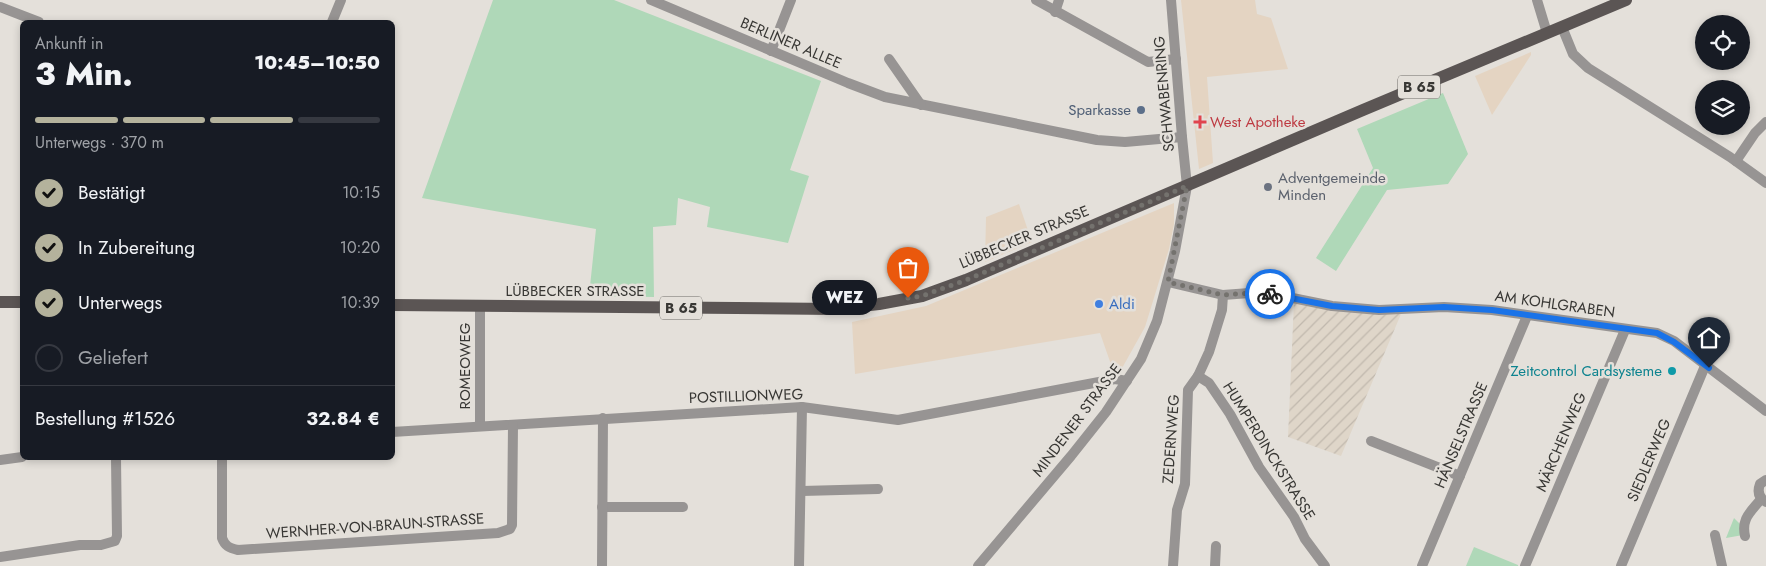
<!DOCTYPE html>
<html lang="de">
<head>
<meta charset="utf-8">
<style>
	:root { --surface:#171b24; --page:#242831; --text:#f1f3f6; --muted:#9ea1a6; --line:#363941; --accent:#b4b29c }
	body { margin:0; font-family:Jost,sans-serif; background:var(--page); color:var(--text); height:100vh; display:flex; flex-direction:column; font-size:19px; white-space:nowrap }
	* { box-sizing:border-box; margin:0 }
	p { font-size:16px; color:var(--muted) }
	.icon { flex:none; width:28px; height:28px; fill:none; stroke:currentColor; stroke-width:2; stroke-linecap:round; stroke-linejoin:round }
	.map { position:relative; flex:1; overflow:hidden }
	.side { position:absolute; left:20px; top:20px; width:375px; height:440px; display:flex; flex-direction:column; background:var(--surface); border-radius:8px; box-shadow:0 2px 8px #0003 }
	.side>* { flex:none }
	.tools { position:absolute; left:1695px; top:15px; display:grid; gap:10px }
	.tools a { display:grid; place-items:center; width:55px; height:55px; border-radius:50%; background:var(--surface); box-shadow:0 2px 8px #0003; font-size:25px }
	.pin { position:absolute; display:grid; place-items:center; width:42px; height:42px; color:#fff; margin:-51px -21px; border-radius:50% 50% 50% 0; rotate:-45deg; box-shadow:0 0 5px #0007 }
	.pin .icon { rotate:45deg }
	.courier { position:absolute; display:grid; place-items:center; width:50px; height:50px; margin:-25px; border:4px solid #1a73e8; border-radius:50%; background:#fff; color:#222; box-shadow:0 1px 6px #0007 }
	.bubble { position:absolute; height:35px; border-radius:18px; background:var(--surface); box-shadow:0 2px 8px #0003; font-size:16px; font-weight:800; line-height:35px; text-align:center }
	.head em { font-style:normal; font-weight:800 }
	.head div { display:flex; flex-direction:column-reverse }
	.head { display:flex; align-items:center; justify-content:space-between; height:85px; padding:0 15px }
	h1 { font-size:32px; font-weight:800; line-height:38px }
	.bar { display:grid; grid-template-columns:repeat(4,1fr); gap:8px 5px; align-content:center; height:60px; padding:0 15px }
	.bar i { height:6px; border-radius:4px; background:var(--line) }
	.bar .current { background:var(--accent) }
	.bar p { grid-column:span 4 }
	.line { display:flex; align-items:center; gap:12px; padding:0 15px; border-top:1px solid var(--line) }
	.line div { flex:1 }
	ol { padding:0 15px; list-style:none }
	li { display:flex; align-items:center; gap:15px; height:55px }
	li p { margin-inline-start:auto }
	li .icon { padding:5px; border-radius:50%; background:var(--accent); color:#111; stroke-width:4 }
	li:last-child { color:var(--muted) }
	li i { width:28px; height:28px; border:2px solid var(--line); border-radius:50% }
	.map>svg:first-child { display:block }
	.commercial { fill:#e4d4c2 }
	.industrial { fill:url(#industrial-furrows) }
	.green { fill:#afd8b8 }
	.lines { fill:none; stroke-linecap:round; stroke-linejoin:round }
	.minor { stroke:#979493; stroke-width:10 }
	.major { stroke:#5b5554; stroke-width:12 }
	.done { stroke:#74726e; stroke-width:5; stroke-dasharray:0 9 }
	.route { stroke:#1a73e8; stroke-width:6 }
	.service-dot { fill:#5c6f8a; stroke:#e4e0da; stroke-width:2 }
	.health-dot { fill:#e0444e; stroke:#e4e0da; stroke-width:2 }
	.worship-dot { fill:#6b7280; stroke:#e4e0da; stroke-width:2 }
	.shop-dot { fill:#3f7fe0; stroke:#e4e0da; stroke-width:2 }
	.culture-dot { fill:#0f9aa8; stroke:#e4e0da; stroke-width:2 }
	.labels { text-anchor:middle; stroke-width:5; stroke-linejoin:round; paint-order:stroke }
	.shield { fill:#e4e0da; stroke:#6c6a66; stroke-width:1 }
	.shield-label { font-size:14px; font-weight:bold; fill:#383734 }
	.street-label { font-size:15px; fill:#383734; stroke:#e4e0da }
	.service-label { font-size:15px; fill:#4e5e75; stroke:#e4e0da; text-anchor:end }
	.health-label { font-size:15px; fill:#be3a42; stroke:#e4e0da; text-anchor:start }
	.worship-label { font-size:15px; fill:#5b616d; stroke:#e4e0da; text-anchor:start }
	.shop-label { font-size:15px; fill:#366cbe; stroke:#e4e0da; text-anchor:start }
	.culture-label { font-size:15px; fill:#0d838f; stroke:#e4e0da; text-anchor:end }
</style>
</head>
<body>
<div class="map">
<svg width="1766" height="566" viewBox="0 0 1766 566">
	<defs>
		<pattern id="industrial-furrows" width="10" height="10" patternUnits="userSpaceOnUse" patternTransform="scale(1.25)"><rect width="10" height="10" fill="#dfd6c9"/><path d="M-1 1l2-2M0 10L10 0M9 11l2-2" fill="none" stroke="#c0b8ad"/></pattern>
	</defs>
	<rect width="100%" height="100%" fill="#e4e0da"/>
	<!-- commercial -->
	<g class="commercial">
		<path d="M 1181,0 L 1255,0 L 1257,14 L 1271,18 L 1288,69 L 1207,77 L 1213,163 L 1199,169 Z"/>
		<path d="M 1531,52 L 1531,55 L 1492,115 L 1475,76 Z"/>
		<path d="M 1174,203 L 1174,224 L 1169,249 L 1145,327 L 1121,370 L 1114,373 L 1100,333 L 855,374 L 852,322 L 926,306 Z"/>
		<path d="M 1019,204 L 1032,242 L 985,262 L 986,217 Z"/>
	</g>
	<!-- industrial -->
	<path class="industrial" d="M 1294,302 L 1345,312 L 1401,314 L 1341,456 L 1288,437 Z"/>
	<!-- green -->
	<g class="green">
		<path d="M 493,0 L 614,0 L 821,81 L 790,170 L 809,176 L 788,243 L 707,227 L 710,207 L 678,198 L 676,225 L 653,227 L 654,297 L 589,296 L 596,229 L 422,198 Z"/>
		<path d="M 1443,93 L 1468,154 L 1448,184 L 1387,190 L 1336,271 L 1316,258 L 1373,168 L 1357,129 Z"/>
		<path d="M 1734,518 L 1740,524 L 1743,535 L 1726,538 Z"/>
		<path d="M 1474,547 L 1518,565 L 1518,566 L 1466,566 Z"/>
	</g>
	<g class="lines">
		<!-- minor -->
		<g class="minor">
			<path d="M 651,0 L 848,83 L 885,97 L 1097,140 L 1125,142 L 1182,137"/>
			<path d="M 1036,0 L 1148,62 L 1176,59"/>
			<path d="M 1537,0 L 1547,33"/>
			<path d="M 0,7 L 39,22"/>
			<path d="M 1055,12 L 1059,0"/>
			<path d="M 332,22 L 341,0"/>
			<path d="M 1562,27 L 1573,54 L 1588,68 L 1730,157 L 1766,183"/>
			<path d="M 771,51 L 791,0"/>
			<path d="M 889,59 L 921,105"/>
			<path d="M 1736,161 L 1755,133 L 1766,122"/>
			<path d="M 1168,282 L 1223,295 L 1263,292 L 1332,306 L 1379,310 L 1444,307 L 1492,310 L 1657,333 L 1674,341 L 1766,411"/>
			<path d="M 1198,376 L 1209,383 L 1230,414 L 1259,467 L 1294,517 L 1305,539 L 1325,566"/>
			<path d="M 480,426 L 480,306"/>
			<path d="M 392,432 L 802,407 L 898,420 L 1115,379 L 1127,381"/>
			<path d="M 1371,441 L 1460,476"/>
			<path d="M 222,458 L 222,538 C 225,546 229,548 238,550 L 498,533 L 510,529 L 512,525 L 513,425"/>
			<path d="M 0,460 L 22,457"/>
			<path d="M 1766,480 L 1760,484 C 1757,492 1759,498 1766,502"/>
			<path d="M 802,491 L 878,489"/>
			<path d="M 602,507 L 683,507"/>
			<path d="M 1715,535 L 1722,566"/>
			<path d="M 1745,536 C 1741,518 1751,512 1761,499"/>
			<path d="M 0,557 L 80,545 L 101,545 L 115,541 L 117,536 L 116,458"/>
			<path d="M 602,566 L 603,418"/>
			<path d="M 799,566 L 802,407"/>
			<path d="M 978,566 L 1071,456 L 1106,412 L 1141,359 L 1157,321 L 1175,251 L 1187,186 L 1182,137 L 1171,0"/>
			<path d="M 1173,566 L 1177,510 L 1185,484 L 1188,390 L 1198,376 L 1209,352 L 1222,310 L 1223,295"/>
			<path d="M 1215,566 L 1216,546"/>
			<path d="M 1422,566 L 1527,316"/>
			<path d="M 1525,566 L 1625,330"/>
			<path d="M 1621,566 L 1705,366"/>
		</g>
		<!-- major -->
		<g class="major">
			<path d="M 0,302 L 22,302"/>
			<path d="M 392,305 L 834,309 L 879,304 L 922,296 L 966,280 L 1363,110 L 1626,0"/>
		</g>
	</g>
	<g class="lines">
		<!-- done -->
		<path class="done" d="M 908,298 L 922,296 L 966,280 L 1187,186 L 1168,282 L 1223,295 L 1263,292 L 1270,294"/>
		<!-- route -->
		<path class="route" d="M 1270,294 L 1332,306 L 1379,310 L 1444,307 L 1492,310 L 1657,333 L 1674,342 L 1709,368"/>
	</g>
	<!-- markers -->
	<circle class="service-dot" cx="1141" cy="110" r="5"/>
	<path class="health-dot" d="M1197.5 114.5h5v5h5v5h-5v5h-5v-5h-5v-5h5z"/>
	<circle class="worship-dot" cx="1268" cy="187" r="5"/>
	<circle class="shop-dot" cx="1099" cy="304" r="5"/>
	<circle class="culture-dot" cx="1672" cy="371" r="5"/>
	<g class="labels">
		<!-- shield labels -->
		<g class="shield">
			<rect x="1398" y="75.5" width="42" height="23" rx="4"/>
			<rect x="660" y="296.5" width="42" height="23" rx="4"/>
		</g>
		<g class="shield-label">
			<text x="1419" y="92">B 65</text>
			<text x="681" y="313">B 65</text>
		</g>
		<!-- street labels -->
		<g class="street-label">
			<text transform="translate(791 43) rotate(23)" y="5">BERLINER ALLEE</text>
			<text transform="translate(1164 94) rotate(-95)" y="5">SCHWABENRING</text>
			<text transform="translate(1024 237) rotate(-23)" y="5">LÜBBECKER STRASSE</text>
			<text x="575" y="296">LÜBBECKER STRASSE</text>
			<text transform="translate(1555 304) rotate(8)" y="5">AM KOHLGRABEN</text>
			<text transform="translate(465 366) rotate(-90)" y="5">ROMEOWEG</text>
			<text transform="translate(746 396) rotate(-2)" y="5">POSTILLIONWEG</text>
			<text transform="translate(1077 420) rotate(-53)" y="5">MINDENER STRASSE</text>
			<text transform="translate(1461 435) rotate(-67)" y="5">HÄNSELSTRASSE</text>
			<text transform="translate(1171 439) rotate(-86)" y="5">ZEDERNWEG</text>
			<text transform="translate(1561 442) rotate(-67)" y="5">MÄRCHENWEG</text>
			<text transform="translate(1269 451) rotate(58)" y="5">HUMPERDINCKSTRASSE</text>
			<text transform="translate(1649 460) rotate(-67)" y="5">SIEDLERWEG</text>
			<text transform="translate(375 526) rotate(-4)" y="5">WERNHER-VON-BRAUN-STRASSE</text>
		</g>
		<!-- service labels -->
		<g class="service-label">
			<text x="1131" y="115">Sparkasse</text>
		</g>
		<!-- health labels -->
		<g class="health-label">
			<text x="1210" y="127">West Apotheke</text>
		</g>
		<!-- worship labels -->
		<g class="worship-label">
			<text x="1278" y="183">Adventgemeinde<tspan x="1278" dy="17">Minden</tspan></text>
		</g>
		<!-- shop labels -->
		<g class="shop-label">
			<text x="1109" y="309">Aldi</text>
		</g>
		<!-- culture labels -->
		<g class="culture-label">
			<text x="1662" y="376">Zeitcontrol Cardsysteme</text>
		</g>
	</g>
</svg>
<div class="tools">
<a><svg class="icon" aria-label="locate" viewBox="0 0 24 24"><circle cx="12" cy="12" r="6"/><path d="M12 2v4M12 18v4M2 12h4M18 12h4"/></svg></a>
<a><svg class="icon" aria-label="layers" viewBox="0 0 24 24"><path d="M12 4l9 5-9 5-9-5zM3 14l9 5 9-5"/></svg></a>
</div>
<div class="pin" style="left:908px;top:298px;background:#ea580c"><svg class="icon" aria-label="bag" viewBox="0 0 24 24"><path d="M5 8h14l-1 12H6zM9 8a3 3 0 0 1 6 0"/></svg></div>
<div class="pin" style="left:1709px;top:368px;background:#1f2937"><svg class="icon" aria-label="home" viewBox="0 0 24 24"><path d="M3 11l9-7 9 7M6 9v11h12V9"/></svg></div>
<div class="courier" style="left:1270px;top:294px"><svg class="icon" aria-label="bike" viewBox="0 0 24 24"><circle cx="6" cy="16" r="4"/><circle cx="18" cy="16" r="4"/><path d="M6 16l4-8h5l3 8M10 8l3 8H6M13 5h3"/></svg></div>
<div class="bubble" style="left:812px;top:280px;width:65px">WEZ</div>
<section class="side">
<div class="head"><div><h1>3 Min.</h1><p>Ankunft in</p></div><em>10:45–10:50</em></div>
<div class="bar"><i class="current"></i><i class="current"></i><i class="current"></i><i></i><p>Unterwegs · 370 m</p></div>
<ol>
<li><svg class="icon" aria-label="check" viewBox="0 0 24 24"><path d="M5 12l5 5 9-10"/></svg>Bestätigt<p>10:15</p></li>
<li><svg class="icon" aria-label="check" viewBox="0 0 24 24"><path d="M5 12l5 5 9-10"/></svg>In Zubereitung<p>10:20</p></li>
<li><svg class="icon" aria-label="check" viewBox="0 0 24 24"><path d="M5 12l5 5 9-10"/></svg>Unterwegs<p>10:39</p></li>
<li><i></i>Geliefert</li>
</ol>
<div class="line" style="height:65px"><div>Bestellung #1526</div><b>32.84 €</b></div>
</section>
</div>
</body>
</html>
